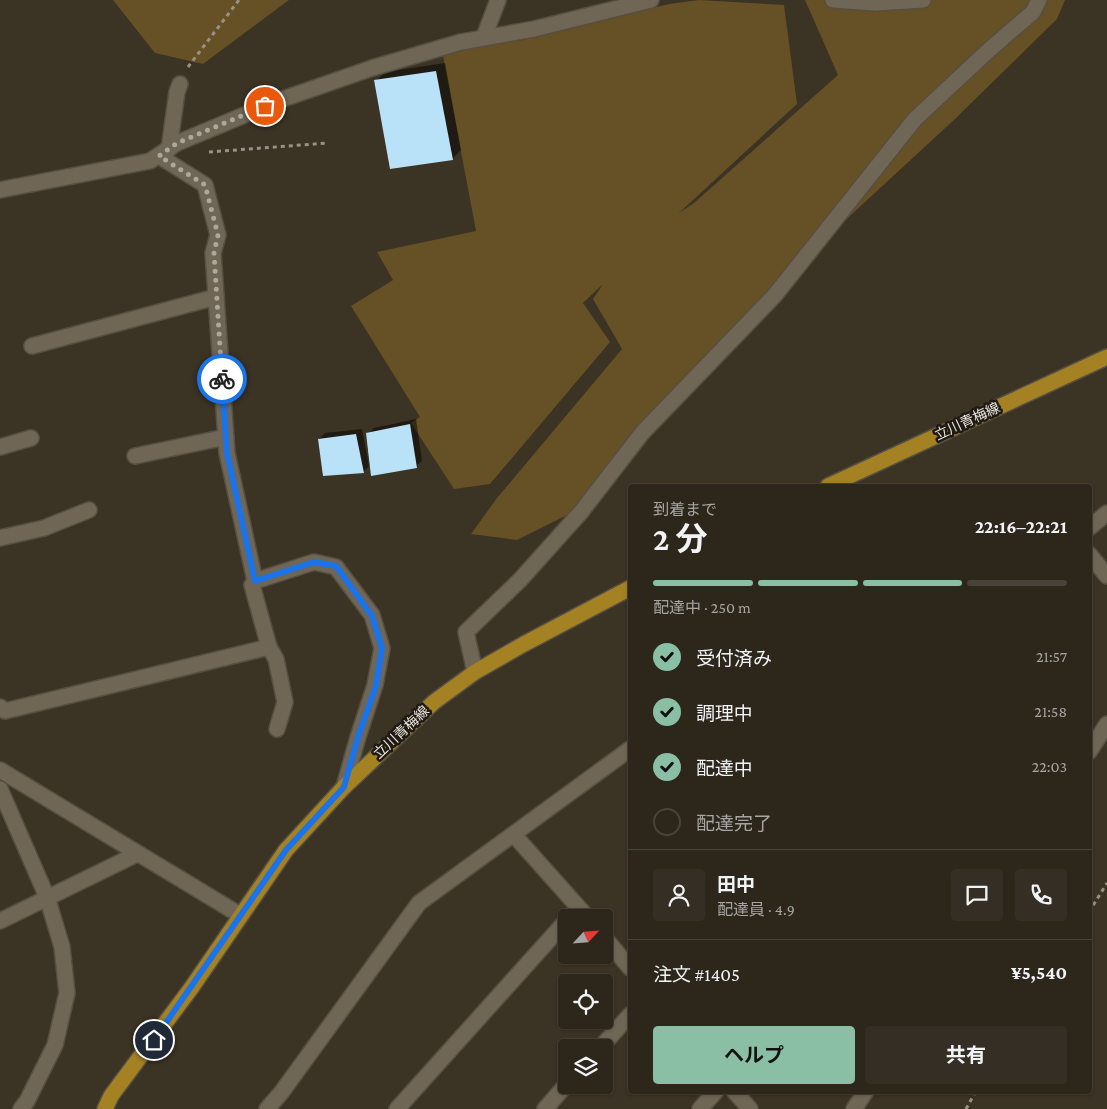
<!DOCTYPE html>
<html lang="ja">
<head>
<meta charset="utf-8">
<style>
	:root { --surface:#2c261b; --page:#342e24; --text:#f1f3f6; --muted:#a6a5a3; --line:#48433a; --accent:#8abfa5 }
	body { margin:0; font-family:"Crimson Pro","Noto Sans JP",serif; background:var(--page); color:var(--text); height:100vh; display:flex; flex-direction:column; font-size:19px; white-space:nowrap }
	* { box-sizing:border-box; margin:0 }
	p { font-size:16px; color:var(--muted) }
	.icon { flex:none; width:28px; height:28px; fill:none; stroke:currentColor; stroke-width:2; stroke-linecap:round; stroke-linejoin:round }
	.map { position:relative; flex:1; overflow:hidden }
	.drawer { position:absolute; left:628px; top:484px; width:464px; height:610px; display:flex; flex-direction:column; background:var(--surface); border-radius:5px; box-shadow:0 1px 4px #0004,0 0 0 1px var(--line) }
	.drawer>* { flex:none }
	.needle { width:32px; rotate:64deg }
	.controls { position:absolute; left:558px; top:909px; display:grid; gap:10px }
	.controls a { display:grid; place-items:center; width:55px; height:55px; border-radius:5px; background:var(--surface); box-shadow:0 1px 4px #0004,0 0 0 1px var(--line); font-size:25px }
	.pin { position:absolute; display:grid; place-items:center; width:42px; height:42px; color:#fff; margin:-21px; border:2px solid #fff; border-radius:50%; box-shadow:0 1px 5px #0007 }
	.courier { position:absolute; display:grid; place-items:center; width:50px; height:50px; margin:-25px; border:4px solid #1a73e8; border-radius:50%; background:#fff; color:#222; box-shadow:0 1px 6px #0007 }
	.summary em { font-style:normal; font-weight:700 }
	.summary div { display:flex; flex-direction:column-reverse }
	.summary { display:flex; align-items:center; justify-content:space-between; height:85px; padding:0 25px }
	h1 { font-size:32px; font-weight:700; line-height:38px }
	.bar { display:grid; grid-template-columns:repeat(4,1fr); gap:8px 5px; align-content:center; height:60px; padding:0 25px }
	.bar i { height:6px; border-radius:4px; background:var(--line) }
	.bar .current { background:var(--accent) }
	.bar p { grid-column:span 4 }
	.line { display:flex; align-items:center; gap:12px; padding:0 25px; border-top:1px solid var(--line) }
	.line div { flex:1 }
	.round { display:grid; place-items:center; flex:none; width:52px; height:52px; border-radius:5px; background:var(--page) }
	ol { padding:0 25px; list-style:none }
	li { display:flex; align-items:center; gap:15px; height:55px }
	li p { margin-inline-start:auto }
	li .icon { padding:5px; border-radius:50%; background:var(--accent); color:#111; stroke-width:4 }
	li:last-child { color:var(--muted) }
	li i { width:28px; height:28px; border:2px solid var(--line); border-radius:50% }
	.cta { display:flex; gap:10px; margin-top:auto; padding:10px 25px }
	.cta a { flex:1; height:58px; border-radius:5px; background:var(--accent); color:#111; font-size:20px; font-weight:700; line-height:58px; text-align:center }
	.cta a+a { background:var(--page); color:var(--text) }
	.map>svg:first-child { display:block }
	.green { fill:#665025 }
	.shadow { fill:#0007 }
	.building { fill:#b9e2f8 }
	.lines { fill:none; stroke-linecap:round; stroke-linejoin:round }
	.minor-casing { stroke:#564f42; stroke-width:18 }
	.major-casing { stroke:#564f42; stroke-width:18 }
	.path { stroke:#989186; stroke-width:3; stroke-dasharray:4 4; stroke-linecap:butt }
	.minor { stroke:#6f6656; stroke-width:15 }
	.major { stroke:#a48123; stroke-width:15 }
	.done { stroke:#ada79c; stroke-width:5; stroke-dasharray:0 9 }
	.route { stroke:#1a73e8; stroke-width:6 }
	.labels { text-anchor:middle; stroke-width:5; stroke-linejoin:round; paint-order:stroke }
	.street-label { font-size:14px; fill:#ebe6dd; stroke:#1f1b14 }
</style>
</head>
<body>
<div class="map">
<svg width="1107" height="1109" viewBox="0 0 1107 1109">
	<rect width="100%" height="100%" fill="#3b3324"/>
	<!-- green -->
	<g class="green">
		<path d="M 113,0 L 289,0 L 203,64 L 155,53 Z"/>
		<path d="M 699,0 L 784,5 L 797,104 L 679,213 L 694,203 L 838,75 L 805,0 L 1065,0 L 1057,19 L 956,118 L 787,274 L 573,512 L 517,540 L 471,534 L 497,498 L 622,349 L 593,299 L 603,284 L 583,303 L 610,342 L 490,484 L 454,489 L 411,423 L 420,417 L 351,306 L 393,280 L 377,252 L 476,231 L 443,56 L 482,45 L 523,40 L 669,4 Z"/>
	</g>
	<!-- shadow -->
	<g class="shadow">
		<path d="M 445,63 L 461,150 L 452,159 L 376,81 L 385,72 Z"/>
		<path d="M 416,419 L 422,461 L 416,466 L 368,434 L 374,428 Z"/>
		<path d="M 362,429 L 369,466 L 363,472 L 319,439 L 325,433 Z"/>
	</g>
	<!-- building -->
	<g class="building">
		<path d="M 436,71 L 453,160 L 390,169 L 374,80 Z"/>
		<path d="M 410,424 L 417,468 L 371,476 L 366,433 Z"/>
		<path d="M 356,434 L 364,473 L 323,476 L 318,439 Z"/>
	</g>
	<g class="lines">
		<defs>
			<g id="minor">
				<path d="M 833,0 L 875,3 L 923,0"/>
				<path d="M 484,37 L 498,0"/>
				<path d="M 169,149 L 177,92 L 180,84"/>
				<path d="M 159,156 L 205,185 L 218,235 L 213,253 L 227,453 L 255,581 L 314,562 L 336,567 L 372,615 L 382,648 L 375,685 L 358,737 L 344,787"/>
				<path d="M 0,190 L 150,161 L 177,143 L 283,99 L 372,68 L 461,42 L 534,29 L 651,0"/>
				<path d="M 32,346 L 216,297"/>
				<path d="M 0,447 L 31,438"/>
				<path d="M 135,456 L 226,437"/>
				<path d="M 1089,528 L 1107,513"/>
				<path d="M 0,538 L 44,528 L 89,510"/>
				<path d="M 1089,554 L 1107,576"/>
				<path d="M 269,647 L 276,659 L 285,702 L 277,729"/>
				<path d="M 475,672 L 466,632 L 520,580 L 581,512 L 642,433 L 775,295 L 915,119 L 989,50 L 1033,12 L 1039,0"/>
				<path d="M 0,707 L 5,711 L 269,647 L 252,585 L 255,581"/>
				<path d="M 1089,752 L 1107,724"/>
				<path d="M 0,770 L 240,915"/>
				<path d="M 0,789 L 47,897 L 62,947 L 67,993 L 55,1045 L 27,1101 L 21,1109"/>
				<path d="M 514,835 L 588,918"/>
				<path d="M 0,921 L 137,854"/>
				<path d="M 604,937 L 630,968"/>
				<path d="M 600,1048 L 630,1015"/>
				<path d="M 734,1091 L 750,1109"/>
				<path d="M 267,1109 L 281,1093 L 419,903 L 630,749"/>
				<path d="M 397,1109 L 566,921"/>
				<path d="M 545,1109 L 566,1085"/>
				<path d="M 700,1109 L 716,1091"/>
				<path d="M 854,1109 L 866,1091"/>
			</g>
			<g id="major">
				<path d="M 828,486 L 1107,357"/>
				<path d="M 105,1109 L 111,1096 L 192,987 L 286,850 L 344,787 L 434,702 L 475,672 L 524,644 L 630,588"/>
			</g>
		</defs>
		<!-- minor casing -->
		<use href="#minor" class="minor-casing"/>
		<!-- major casing -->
		<use href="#major" class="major-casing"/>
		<!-- path -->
		<g class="path">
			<path d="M 188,67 L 239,0"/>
			<path d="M 209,152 L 328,143"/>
			<path d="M 1089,912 L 1107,883"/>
			<path d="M 966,1109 L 976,1091"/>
		</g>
		<!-- minor -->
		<use href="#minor" class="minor"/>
		<!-- major -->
		<use href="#major" class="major"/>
	</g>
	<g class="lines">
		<!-- done -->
		<path class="done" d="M 222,379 L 214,253 L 218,235 L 205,185 L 159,156 L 177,143 L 265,106"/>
		<!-- route -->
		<path class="route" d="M 154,1040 L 286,850 L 344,787 L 358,737 L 376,686 L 382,648 L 372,616 L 336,566 L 314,562 L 255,581 L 227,453 L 222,379"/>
	</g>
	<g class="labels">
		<!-- street labels -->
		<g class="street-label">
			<text transform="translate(967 421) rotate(-25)" y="5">立川青梅線</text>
			<text transform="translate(401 732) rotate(-43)" y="5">立川青梅線</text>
		</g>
	</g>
</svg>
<div class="controls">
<a><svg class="needle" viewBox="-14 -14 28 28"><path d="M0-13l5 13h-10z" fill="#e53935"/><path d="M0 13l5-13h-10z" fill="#a6a5a3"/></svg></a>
<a><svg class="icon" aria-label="locate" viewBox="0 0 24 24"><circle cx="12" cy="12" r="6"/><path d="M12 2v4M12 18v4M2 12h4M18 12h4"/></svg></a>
<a><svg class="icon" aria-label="layers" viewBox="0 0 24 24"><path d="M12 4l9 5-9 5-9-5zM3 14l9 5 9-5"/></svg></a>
</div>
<div class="pin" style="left:265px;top:106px;background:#ea580c"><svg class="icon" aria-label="bag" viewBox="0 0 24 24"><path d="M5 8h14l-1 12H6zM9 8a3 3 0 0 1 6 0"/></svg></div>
<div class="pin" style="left:154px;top:1040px;background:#1f2937"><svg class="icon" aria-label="home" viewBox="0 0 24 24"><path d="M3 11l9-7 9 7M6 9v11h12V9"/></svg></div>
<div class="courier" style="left:222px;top:379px"><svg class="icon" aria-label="bike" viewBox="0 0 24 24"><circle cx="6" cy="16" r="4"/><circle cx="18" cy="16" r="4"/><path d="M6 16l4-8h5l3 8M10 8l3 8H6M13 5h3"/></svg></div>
<section class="drawer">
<div class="summary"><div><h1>2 分</h1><p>到着まで</p></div><em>22:16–22:21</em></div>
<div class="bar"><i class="current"></i><i class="current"></i><i class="current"></i><i></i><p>配達中 · 250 m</p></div>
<ol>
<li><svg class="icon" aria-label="check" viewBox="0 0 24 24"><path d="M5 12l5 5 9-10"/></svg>受付済み<p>21:57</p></li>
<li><svg class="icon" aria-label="check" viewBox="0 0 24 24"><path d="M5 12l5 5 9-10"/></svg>調理中<p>21:58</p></li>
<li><svg class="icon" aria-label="check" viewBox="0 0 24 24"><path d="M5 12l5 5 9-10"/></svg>配達中<p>22:03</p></li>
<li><i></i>配達完了</li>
</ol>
<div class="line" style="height:90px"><a class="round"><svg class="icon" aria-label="person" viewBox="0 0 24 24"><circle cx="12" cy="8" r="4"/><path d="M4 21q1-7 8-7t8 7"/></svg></a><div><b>田中</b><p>配達員 · 4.9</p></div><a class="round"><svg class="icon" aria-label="chat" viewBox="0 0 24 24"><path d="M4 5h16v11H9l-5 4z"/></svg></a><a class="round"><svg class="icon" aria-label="phone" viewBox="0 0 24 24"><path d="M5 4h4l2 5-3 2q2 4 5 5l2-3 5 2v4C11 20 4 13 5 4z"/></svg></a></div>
<div class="line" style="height:65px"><div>注文 #1405</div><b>¥5,540</b></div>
<div class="cta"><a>ヘルプ</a><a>共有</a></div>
</section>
</div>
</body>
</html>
